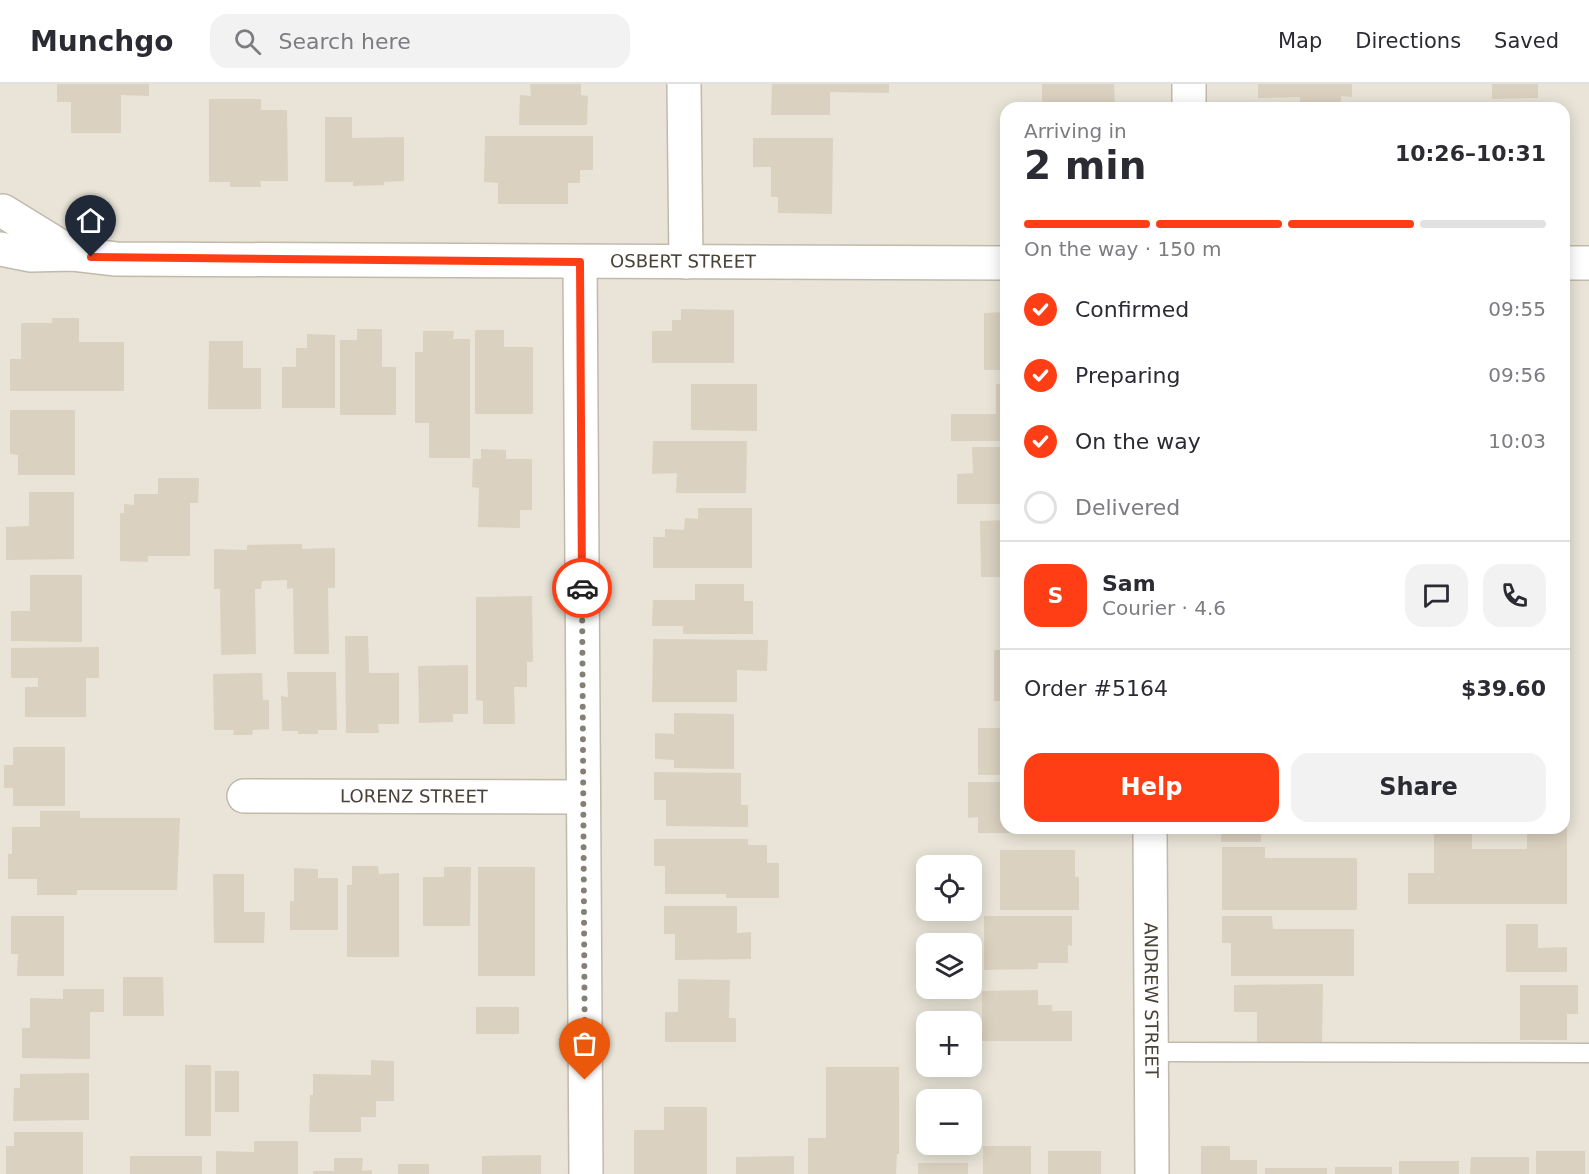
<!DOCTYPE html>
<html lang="en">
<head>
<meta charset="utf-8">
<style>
	:root { --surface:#fff; --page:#f2f2f3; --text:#2b2b33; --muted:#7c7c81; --line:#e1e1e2; --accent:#ff3e16 }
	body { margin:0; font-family:"DejaVu Sans",sans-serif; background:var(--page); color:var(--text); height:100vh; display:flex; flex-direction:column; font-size:22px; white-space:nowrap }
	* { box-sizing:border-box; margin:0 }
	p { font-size:20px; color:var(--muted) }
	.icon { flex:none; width:33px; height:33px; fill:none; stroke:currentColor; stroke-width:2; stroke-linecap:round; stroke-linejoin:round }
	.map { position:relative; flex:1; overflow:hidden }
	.panel { position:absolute; left:1000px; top:18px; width:570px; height:732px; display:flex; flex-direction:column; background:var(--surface); border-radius:18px; box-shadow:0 3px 15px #0003 }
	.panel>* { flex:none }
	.buttons { position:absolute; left:916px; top:771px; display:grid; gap:12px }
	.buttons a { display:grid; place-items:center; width:66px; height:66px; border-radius:12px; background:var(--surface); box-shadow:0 3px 15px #0003; font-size:30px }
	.pin { position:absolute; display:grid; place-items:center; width:51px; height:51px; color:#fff; margin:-62px -26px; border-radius:50% 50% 50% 0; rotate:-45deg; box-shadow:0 0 6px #0007 }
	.pin .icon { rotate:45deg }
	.courier { position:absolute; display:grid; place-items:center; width:60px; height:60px; margin:-30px; border:4px solid #ff3e16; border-radius:50%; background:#fff; color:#222; box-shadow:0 2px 8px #0007 }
	.overview em { font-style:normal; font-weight:800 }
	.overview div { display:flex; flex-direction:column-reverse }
	.overview { display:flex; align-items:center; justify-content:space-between; height:102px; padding:0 24px }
	h1 { font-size:39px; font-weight:800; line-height:45px }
	.bar { display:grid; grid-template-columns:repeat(4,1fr); gap:9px 6px; align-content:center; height:72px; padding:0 24px }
	.bar i { height:8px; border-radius:4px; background:var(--line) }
	.bar .on { background:var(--accent) }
	.bar p { grid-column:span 4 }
	.line { display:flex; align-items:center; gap:15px; padding:0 24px; border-top:2px solid var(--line) }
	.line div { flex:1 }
	.round { display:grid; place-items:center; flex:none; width:63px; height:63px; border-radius:18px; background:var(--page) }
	ol { padding:0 24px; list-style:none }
	li { display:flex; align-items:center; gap:18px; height:66px }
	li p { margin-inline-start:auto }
	li .icon { padding:6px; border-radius:50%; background:var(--accent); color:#fff; stroke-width:4 }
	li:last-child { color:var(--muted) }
	li i { width:33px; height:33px; border:3px solid var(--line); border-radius:50% }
	.button { display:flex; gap:12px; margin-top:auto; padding:12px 24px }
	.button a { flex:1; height:69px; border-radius:18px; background:var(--accent); color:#fff; font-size:24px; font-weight:800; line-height:69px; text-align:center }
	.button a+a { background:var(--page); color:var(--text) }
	header { display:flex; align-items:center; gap:36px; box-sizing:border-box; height:84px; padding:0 30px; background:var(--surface); border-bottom:2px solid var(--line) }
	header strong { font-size:28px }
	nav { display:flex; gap:33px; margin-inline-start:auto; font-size:21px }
	.search { width:420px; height:54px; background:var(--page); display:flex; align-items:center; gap:15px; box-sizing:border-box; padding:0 21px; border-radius:18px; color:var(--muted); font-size:22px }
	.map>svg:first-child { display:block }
	.residential { fill:#e9e4d7; fill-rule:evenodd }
	.building { fill:#dbd1c0 }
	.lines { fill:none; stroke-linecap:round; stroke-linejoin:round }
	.service-casing { stroke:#c1baab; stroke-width:21 }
	.minor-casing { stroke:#c1baab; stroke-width:36 }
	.service { stroke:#fff; stroke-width:18 }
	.minor { stroke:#fff; stroke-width:33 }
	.done { stroke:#858075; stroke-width:6; stroke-dasharray:0 10.8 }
	.route { stroke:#ff3e16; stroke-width:8 }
	.labels { text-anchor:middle; stroke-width:6; stroke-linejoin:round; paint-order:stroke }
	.street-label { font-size:18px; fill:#494237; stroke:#fff }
</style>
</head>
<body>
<header>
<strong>Munchgo</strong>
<div class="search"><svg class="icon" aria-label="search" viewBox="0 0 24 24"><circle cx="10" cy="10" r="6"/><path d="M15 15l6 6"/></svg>Search here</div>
<nav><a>Map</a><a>Directions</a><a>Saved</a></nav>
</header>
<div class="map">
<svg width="1589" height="1090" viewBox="0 0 1589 1090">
	<rect width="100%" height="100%" fill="#f5f2e9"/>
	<!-- residential -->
	<path class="residential" d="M 0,0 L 1589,0 L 1589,1090 L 0,1090 ZM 1006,24 L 1564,24 L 1564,744 L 1006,744 ZM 927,782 L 972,782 L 972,826 L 927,826 ZM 927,860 L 972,860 L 972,904 L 927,904 ZM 927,938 L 972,938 L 972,982 L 927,982 ZM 927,1016 L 972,1016 L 972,1060 L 927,1060 Z"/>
	<!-- building -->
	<g class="building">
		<path d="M 57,0 L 149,0 L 149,12 L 121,11 L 121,49 L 71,49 L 71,18 L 57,18 Z"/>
		<path d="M 530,0 L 581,0 L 581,11 L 588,12 L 587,41 L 519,41 L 520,11 L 531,12 Z"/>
		<path d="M 772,0 L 889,0 L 889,9 L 830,8 L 830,31 L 771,31 Z"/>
		<path d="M 1042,0 L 1114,0 L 1115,22 L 1042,23 Z"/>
		<path d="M 1258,0 L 1352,0 L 1352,13 L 1341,12 L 1341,20 L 1300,20 L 1300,13 L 1258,14 Z"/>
		<path d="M 1492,0 L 1538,0 L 1538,14 L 1492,15 Z"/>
		<path d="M 209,15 L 261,15 L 261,26 L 287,26 L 288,97 L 260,97 L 261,103 L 230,103 L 230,98 L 209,98 Z"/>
		<path d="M 325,33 L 352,33 L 352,54 L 404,53 L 404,97 L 384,98 L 384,101 L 353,102 L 353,98 L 325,98 Z"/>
		<path d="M 485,52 L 593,52 L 593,86 L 580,86 L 580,99 L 568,99 L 568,120 L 498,120 L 498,99 L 484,98 Z"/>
		<path d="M 753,54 L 833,54 L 832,130 L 778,129 L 778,113 L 771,113 L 771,83 L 753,83 Z"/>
		<path d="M 681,225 L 734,226 L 734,279 L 652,279 L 652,247 L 672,247 L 672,236 L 681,236 Z"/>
		<path d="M 1006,228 L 1006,286 L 984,286 L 984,229 Z"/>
		<path d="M 52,234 L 79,234 L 79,258 L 124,258 L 124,307 L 10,307 L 10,275 L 21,275 L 21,239 L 52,239 Z"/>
		<path d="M 357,245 L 382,245 L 382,283 L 396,283 L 396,331 L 340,331 L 340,256 L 357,256 Z"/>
		<path d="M 475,246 L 504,246 L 504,263 L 533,263 L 533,330 L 475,330 Z"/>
		<path d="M 423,247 L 454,247 L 453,255 L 470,255 L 470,374 L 429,374 L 429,339 L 415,339 L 415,268 L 423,268 Z"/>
		<path d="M 307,250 L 335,251 L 335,324 L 282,324 L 282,283 L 296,283 L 296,264 L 307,264 Z"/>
		<path d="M 209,257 L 243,257 L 243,284 L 261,284 L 261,325 L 208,325 Z"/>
		<path d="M 691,300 L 757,300 L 757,347 L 691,346 Z"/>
		<path d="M 996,300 L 1006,300 L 1006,357 L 951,357 L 951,330 L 996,330 Z"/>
		<path d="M 10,326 L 75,326 L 75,391 L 18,391 L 18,371 L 10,370 Z"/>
		<path d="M 653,357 L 747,357 L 746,409 L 676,409 L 677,389 L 652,390 Z"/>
		<path d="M 972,363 L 1006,363 L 1006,420 L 957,420 L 957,390 L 973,389 Z"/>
		<path d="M 481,365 L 506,366 L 506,375 L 532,375 L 532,426 L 520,426 L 520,444 L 478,443 L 479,404 L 472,403 L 473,375 L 481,375 Z"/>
		<path d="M 158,394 L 199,394 L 198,419 L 190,419 L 190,472 L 148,472 L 148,478 L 120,477 L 120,429 L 124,429 L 124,420 L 134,421 L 134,410 L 158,410 Z"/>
		<path d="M 29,408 L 74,408 L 74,475 L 6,476 L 6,443 L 29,442 Z"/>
		<path d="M 698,424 L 752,424 L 752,484 L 653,484 L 653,453 L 665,453 L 665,445 L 684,446 L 685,434 L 698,435 Z"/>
		<path d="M 1006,436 L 1006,493 L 981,493 L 980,437 Z"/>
		<path d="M 302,460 L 302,465 L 335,464 L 335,504 L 328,504 L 329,570 L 294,570 L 293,504 L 287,505 L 287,496 L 262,497 L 261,505 L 255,505 L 256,570 L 221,571 L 220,505 L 214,505 L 214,465 L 247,466 L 247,461 Z"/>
		<path d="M 30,491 L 82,491 L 82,558 L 11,557 L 11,527 L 30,527 Z"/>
		<path d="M 1000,499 L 1006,499 L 1006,558 L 1001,558 Z"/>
		<path d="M 695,500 L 744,500 L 744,517 L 753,517 L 753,550 L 683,550 L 683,542 L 652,542 L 653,516 L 695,516 Z"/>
		<path d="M 532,512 L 533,578 L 527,578 L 527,603 L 514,603 L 515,640 L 483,640 L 483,617 L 476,616 L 476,513 Z"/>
		<path d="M 345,552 L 368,552 L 369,589 L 399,589 L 399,640 L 378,640 L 379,649 L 346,649 Z"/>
		<path d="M 653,555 L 768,556 L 767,587 L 737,586 L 737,618 L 652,618 Z"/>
		<path d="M 99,563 L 99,594 L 86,594 L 86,633 L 25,633 L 25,603 L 38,603 L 38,594 L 11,594 L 11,564 Z"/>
		<rect x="994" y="566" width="12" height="51"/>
		<path d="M 468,581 L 468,630 L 453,630 L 453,638 L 419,639 L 418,582 Z"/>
		<path d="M 287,588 L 336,588 L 337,646 L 318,646 L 318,650 L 298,650 L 298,647 L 282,647 L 281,612 L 288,613 Z"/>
		<path d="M 262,589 L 263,616 L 269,616 L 269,645 L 253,646 L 252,651 L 233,651 L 234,646 L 214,646 L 213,590 Z"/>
		<path d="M 674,629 L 734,630 L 734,685 L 674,684 L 674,676 L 655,675 L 655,649 L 674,650 Z"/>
		<rect x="978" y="644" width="28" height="47"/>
		<path d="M 13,663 L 65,663 L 65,722 L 13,722 L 13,704 L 4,704 L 4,681 L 13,681 Z"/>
		<rect x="1564" y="663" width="5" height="31"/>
		<path d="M 654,688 L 741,689 L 741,721 L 748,721 L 748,743 L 666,742 L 666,716 L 654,716 Z"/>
		<path d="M 968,698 L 1006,698 L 1006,744 L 1078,744 L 1078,749 L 978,749 L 978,733 L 968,734 Z"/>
		<path d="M 1564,712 L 1567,712 L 1567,820 L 1408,820 L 1408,789 L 1434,789 L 1434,744 L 1472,744 L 1472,765 L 1527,765 L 1527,744 L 1564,744 Z"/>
		<path d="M 40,727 L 80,727 L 80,734 L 180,734 L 177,806 L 77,806 L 77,811 L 37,811 L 37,795 L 8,795 L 8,770 L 12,770 L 12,743 L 40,743 Z"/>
		<rect x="1221" y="744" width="40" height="14"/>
		<path d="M 654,755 L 748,755 L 748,761 L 767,761 L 767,779 L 779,779 L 779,814 L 726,814 L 726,810 L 665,810 L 665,782 L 654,782 Z"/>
		<path d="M 1222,763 L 1265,763 L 1265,774 L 1357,774 L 1357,826 L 1222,826 Z"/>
		<path d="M 1000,766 L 1075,766 L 1075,793 L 1079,793 L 1079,826 L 1000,826 Z"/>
		<path d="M 352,782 L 378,782 L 379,790 L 399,789 L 399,873 L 347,873 L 347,801 L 352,801 Z"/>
		<path d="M 444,783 L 471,783 L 470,842 L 423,842 L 423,793 L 444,793 Z"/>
		<rect x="478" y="783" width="57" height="109"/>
		<path d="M 294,784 L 318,785 L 318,794 L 338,794 L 338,846 L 290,846 L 290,817 L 294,817 Z"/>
		<path d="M 213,790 L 244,790 L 244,828 L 265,828 L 264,859 L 214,859 Z"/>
		<path d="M 664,822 L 737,822 L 737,849 L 751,848 L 751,875 L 675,876 L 675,850 L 664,850 Z"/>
		<path d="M 11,832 L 64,832 L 64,892 L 17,892 L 18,870 L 11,870 Z"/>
		<path d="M 984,832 L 1072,832 L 1072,862 L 1068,861 L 1068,879 L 1038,879 L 1038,885 L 984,886 Z"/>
		<path d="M 1222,832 L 1272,832 L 1273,845 L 1354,845 L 1354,892 L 1231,892 L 1231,859 L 1222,859 Z"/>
		<path d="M 1506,840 L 1538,840 L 1538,864 L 1567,863 L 1567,888 L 1506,888 Z"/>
		<path d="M 123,893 L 163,893 L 164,932 L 123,932 Z"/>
		<path d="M 678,895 L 730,896 L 729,934 L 736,934 L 736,958 L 665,958 L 665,928 L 678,928 Z"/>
		<path d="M 1323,900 L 1322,958 L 1257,958 L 1257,928 L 1234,928 L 1234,901 Z"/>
		<path d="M 1520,901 L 1578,901 L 1578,930 L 1567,930 L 1567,956 L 1520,956 Z"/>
		<path d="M 63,905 L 104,905 L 104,928 L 90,928 L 90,975 L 22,974 L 22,944 L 30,944 L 30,914 L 63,915 Z"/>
		<path d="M 1038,906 L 1038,921 L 1052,921 L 1052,927 L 1072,927 L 1072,957 L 982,957 L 982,907 Z"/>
		<rect x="476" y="923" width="43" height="27"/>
		<path d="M 371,976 L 394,977 L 394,1017 L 376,1017 L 376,1033 L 361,1033 L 361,1048 L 309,1048 L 310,1011 L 313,1011 L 313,990 L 371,991 Z"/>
		<rect x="185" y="981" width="26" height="71"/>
		<path d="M 826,983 L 899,983 L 899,1070 L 897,1070 L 896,1090 L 808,1090 L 808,1054 L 826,1054 Z"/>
		<rect x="215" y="987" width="24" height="41"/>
		<path d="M 89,989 L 89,1036 L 13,1037 L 14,1004 L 20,1004 L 20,990 Z"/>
		<path d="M 664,1023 L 707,1023 L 707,1090 L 634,1090 L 634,1046 L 664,1046 Z"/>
		<path d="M 14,1048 L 83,1048 L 83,1090 L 6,1090 L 6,1062 L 14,1062 Z"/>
		<path d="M 254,1057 L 298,1057 L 298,1090 L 216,1090 L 216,1067 L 254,1068 Z"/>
		<rect x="983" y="1062" width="48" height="28"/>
		<path d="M 1201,1062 L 1230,1062 L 1230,1076 L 1257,1076 L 1257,1090 L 1201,1090 Z"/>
		<rect x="1048" y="1067" width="53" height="23"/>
		<rect x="1536" y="1067" width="49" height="23"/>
		<path d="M 541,1071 L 541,1090 L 482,1090 L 482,1072 Z"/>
		<rect x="130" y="1072" width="72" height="18"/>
		<path d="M 794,1072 L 794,1090 L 736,1090 L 736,1073 Z"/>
		<path d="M 1471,1073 L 1529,1073 L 1529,1090 L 1470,1090 Z"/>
		<path d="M 334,1074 L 363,1074 L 362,1087 L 372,1086 L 372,1090 L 313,1090 L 313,1087 L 334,1087 Z"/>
		<rect x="1399" y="1077" width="60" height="13"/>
		<rect x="918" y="1079" width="50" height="11"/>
		<rect x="398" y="1080" width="31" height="10"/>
		<rect x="1335" y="1083" width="57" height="7"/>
		<rect x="1265" y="1084" width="62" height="6"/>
	</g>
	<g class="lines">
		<defs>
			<path id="service" d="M 1152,968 L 1589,969"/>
			<g id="minor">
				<path d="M 684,0 L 686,178"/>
				<path d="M 1189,0 L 1189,24"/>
				<path d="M 3,127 L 73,170"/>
				<path id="s1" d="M 0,165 L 31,171 L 73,170 L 116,175 L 1006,179"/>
				<path d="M 580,178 L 586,1090"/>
				<path d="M 1564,179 L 1589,179"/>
				<path id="s2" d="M 244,712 L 582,713"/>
				<path id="s3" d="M 1150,744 L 1152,1090"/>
			</g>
		</defs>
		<!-- service casing -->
		<use href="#service" class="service-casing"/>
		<!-- minor casing -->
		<use href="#minor" class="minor-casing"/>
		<!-- service -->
		<use href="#service" class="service"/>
		<!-- minor -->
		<use href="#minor" class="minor"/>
	</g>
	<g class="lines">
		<!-- done -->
		<path class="done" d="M 582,504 L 585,996"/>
		<!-- route -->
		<path class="route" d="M 91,173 L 580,178 L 582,504"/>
	</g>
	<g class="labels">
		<!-- street labels -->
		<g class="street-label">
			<text dy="6" stroke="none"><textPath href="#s1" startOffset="684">OSBERT STREET</textPath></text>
			<text dy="6" stroke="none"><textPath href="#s2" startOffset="170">LORENZ STREET</textPath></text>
			<text dy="6" stroke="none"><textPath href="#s3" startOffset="172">ANDREW STREET</textPath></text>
		</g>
	</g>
</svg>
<div class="buttons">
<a><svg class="icon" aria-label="locate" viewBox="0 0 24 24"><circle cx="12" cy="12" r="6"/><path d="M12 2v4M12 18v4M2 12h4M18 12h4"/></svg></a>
<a><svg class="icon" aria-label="layers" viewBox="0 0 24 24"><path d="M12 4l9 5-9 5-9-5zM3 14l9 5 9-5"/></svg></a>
<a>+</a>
<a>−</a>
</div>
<div class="pin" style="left:585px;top:996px;background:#ea580c"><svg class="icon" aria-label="bag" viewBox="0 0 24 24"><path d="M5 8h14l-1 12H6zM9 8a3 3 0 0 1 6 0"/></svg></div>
<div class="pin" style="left:91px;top:173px;background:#1f2937"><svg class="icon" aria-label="home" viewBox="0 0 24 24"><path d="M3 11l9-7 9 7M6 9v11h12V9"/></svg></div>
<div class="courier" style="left:582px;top:504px"><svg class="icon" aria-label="car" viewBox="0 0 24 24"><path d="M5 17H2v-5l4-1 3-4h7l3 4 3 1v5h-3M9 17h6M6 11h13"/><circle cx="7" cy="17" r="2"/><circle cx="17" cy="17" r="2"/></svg></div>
<section class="panel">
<div class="overview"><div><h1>2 min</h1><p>Arriving in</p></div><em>10:26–10:31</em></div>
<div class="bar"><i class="on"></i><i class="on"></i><i class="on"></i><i></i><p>On the way · 150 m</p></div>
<ol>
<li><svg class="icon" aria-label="check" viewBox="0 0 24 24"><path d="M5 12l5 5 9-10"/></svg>Confirmed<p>09:55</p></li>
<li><svg class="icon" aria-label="check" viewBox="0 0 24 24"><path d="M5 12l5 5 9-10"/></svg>Preparing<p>09:56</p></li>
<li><svg class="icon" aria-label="check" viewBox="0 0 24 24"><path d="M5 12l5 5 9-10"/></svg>On the way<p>10:03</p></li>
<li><i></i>Delivered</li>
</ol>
<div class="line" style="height:108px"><b class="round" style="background:var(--accent);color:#fff">S</b><div><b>Sam</b><p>Courier · 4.6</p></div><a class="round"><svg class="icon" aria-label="chat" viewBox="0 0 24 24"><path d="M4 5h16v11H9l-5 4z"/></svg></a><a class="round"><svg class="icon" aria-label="phone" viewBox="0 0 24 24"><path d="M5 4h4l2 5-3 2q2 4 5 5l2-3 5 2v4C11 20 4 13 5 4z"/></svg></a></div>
<div class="line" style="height:78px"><div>Order #5164</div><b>$39.60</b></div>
<div class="button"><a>Help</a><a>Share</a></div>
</section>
</div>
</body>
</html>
